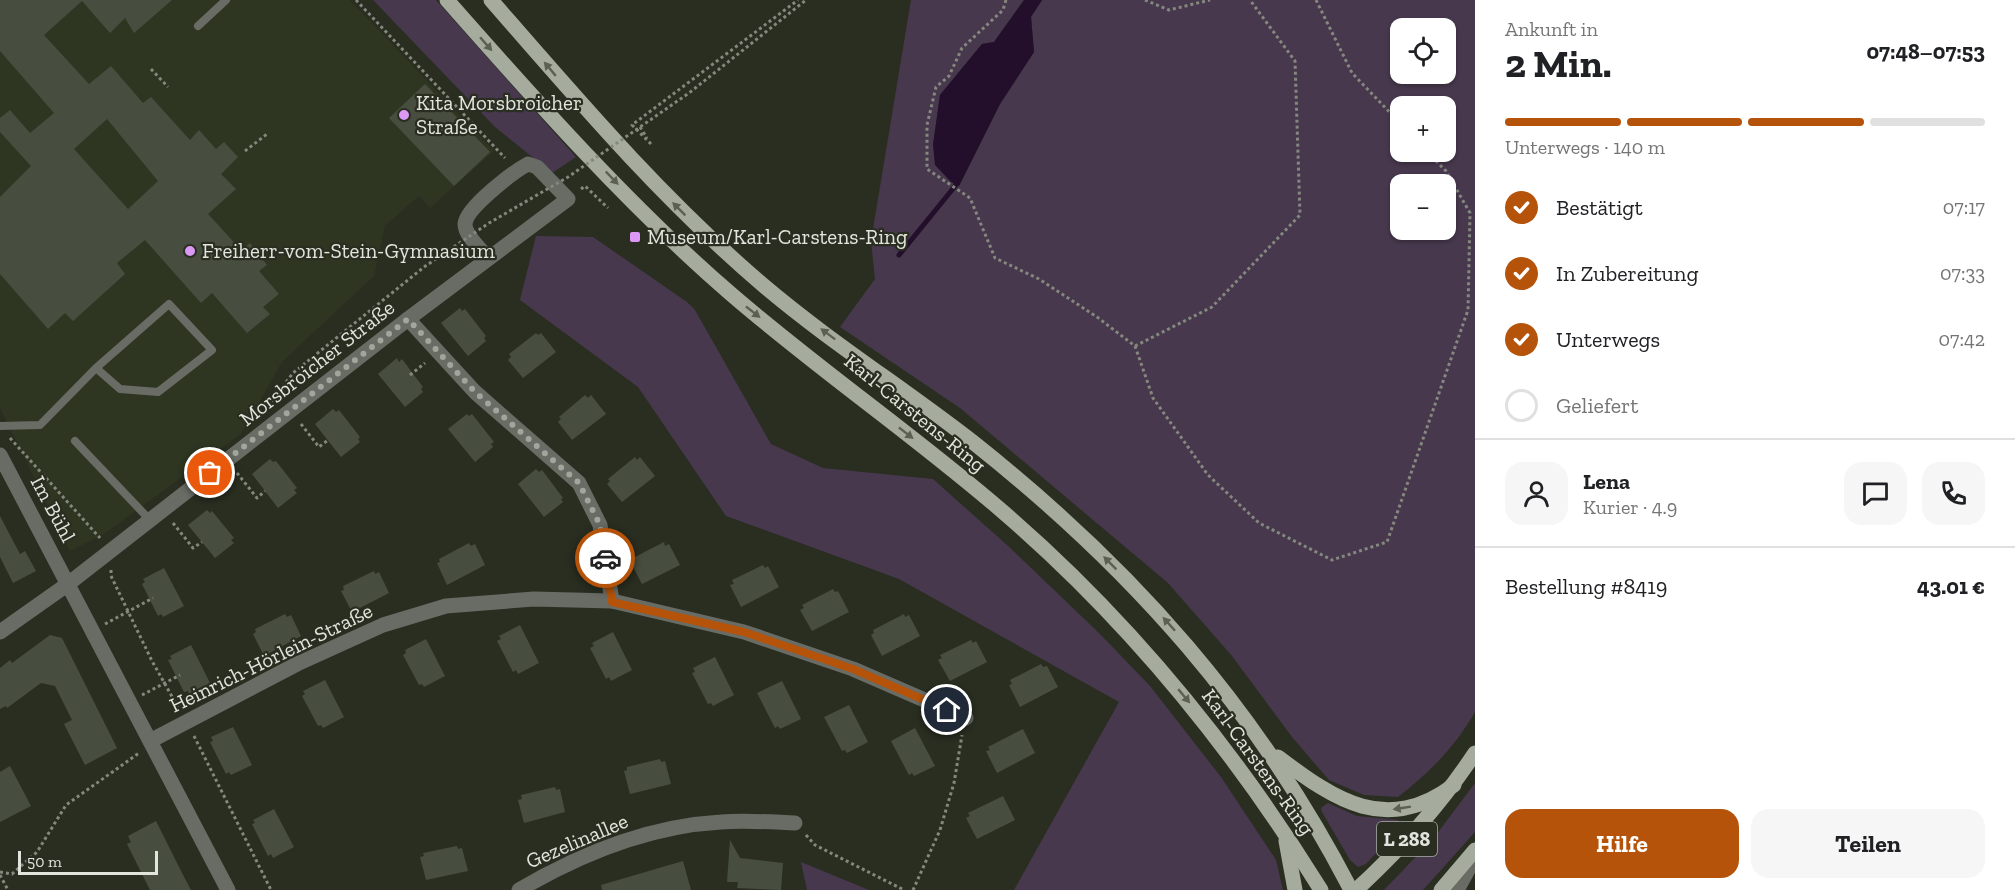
<!DOCTYPE html>
<html lang="de">
<head>
<meta charset="utf-8">
<style>
	:root { --surface:#fff; --page:#f6f6f6; --text:#202124; --muted:#757577; --line:#e0e0e0; --accent:#b45309 }
	body { margin:0; font-family:"Zilla Slab",serif; background:var(--page); color:var(--text); height:100vh; display:flex; flex-direction:column; font-size:22px; white-space:nowrap }
	* { box-sizing:border-box; margin:0 }
	p { font-size:20px; color:var(--muted) }
	.icon { flex:none; width:33px; height:33px; fill:none; stroke:currentColor; stroke-width:2; stroke-linecap:round; stroke-linejoin:round }
	.map { position:relative; flex:1; overflow:hidden }
	.details { display:flex; flex-direction:column; background:var(--surface); width:540px }
	.details>* { flex:none }
	.controls { position:absolute; left:1390px; top:18px; display:grid; gap:12px }
	.controls a { display:grid; place-items:center; width:66px; height:66px; border-radius:12px; background:var(--surface); box-shadow:0 2px 4px #0004; font-size:30px }
	.scale { position:absolute; left:18px; bottom:15px; width:140px; box-sizing:border-box; padding-left:6px; border:3px solid #e2e5dd; border-top:0; font-size:16px; line-height:21px; white-space:nowrap; color:#e2e5dd; -webkit-text-stroke:4px #292e21; paint-order:stroke }
	.pin { position:absolute; display:grid; place-items:center; width:51px; height:51px; color:#fff; margin:-26px; border:3px solid #fff; border-radius:50%; box-shadow:0 2px 6px #0007 }
	.courier { position:absolute; display:grid; place-items:center; width:60px; height:60px; margin:-30px; border:4px solid #b45309; border-radius:50%; background:#fff; color:#222; box-shadow:0 2px 8px #0007 }
	.headline em { font-style:normal; font-weight:700 }
	.headline div { display:flex; flex-direction:column-reverse }
	.headline { display:flex; align-items:center; justify-content:space-between; height:102px; padding:0 30px }
	h1 { font-size:39px; font-weight:700; line-height:45px }
	.bar { display:grid; grid-template-columns:repeat(4,1fr); gap:9px 6px; align-content:center; height:72px; padding:0 30px }
	.bar i { height:8px; border-radius:4px; background:var(--line) }
	.bar .on { background:var(--accent) }
	.bar p { grid-column:span 4 }
	.line { display:flex; align-items:center; gap:15px; padding:0 30px; border-top:2px solid var(--line) }
	.line div { flex:1 }
	.round { display:grid; place-items:center; flex:none; width:63px; height:63px; border-radius:18px; background:var(--page) }
	ol { padding:0 30px; list-style:none }
	li { display:flex; align-items:center; gap:18px; height:66px }
	li p { margin-inline-start:auto }
	li .icon { padding:6px; border-radius:50%; background:var(--accent); color:#fff; stroke-width:4 }
	li:last-child { color:var(--muted) }
	li i { width:33px; height:33px; border:3px solid var(--line); border-radius:50% }
	.action { display:flex; gap:12px; margin-top:auto; padding:12px 30px }
	.action a { flex:1; height:69px; border-radius:18px; background:var(--accent); color:#fff; font-size:24px; font-weight:700; line-height:69px; text-align:center }
	.action a+a { background:var(--page); color:var(--text) }
	main { display:flex; flex:1; min-height:0 }
	.map>svg:first-child { display:block }
	.built { fill:#2e3622 }
	.green { fill:#47384d; fill-rule:evenodd }
	.water { fill:#230e2b }
	.lines { fill:none; stroke-linecap:round; stroke-linejoin:round }
	.stream { stroke:#230e2b; stroke-width:5 }
	.building { fill:#484e3f; fill-rule:evenodd }
	.path { stroke:#84887e; stroke-width:3; stroke-dasharray:3 3; stroke-linecap:butt }
	.lane { stroke:#696b65; stroke-width:8 }
	.street { stroke:#696b65; stroke-width:15 }
	.primary { stroke:#a5ab9d; stroke-width:15 }
	.path-bridge { stroke:#84887e; stroke-width:3; stroke-dasharray:3 3; stroke-linecap:butt }
	.oneway { fill:#5b6053 }
	.done { stroke:#a1a59b; stroke-width:6; stroke-dasharray:0 10.8 }
	.route { stroke:#b45309; stroke-width:8 }
	.poi-dot { fill:#db99f5; stroke:#292e21; stroke-width:2 }
	.labels { text-anchor:middle; stroke-width:4.5; stroke-linejoin:round; paint-order:stroke }
	.shield { fill:#292e21; stroke:#aaaea5; stroke-width:1.5 }
	.shield-label { font-size:20px; font-weight:bold; fill:#e2e5dd }
	.poi-label { font-size:21px; fill:#e2e5dd; stroke:#292e21; text-anchor:start }
	.street-label { font-size:21px; fill:#e2e5dd; stroke:#292e21 }
</style>
</head>
<body>
<main>
<div class="map">
<svg width="1475" height="890" viewBox="0 0 1475 890">
	<rect width="100%" height="100%" fill="#292e21"/>
	<!-- built -->
	<path class="built" d="M 0,0 L 350,0 L 494,151 L 430,208 L 419,196 L 385,226 L 374,276 L 282,362 L 241,434 L 104,534 L 70,551 L 0,408 Z"/>
	<!-- green -->
	<g class="green">
		<path d="M 373,0 L 436,0 L 576,157 L 552,173 L 495,127 Z"/>
		<path d="M 911,0 L 1024,0 L 994,42 L 982,44 L 940,95 L 933,145 L 959,186 L 1000,104 L 1034,52 L 1031,16 L 1042,0 L 1475,0 L 1475,712 C 1455,747 1429,773 1398,797 L 1364,795 L 1329,780 L 1292,737 L 1232,656 L 1168,583 L 960,408 L 840,327 L 875,279 L 871,241 ZM 1401,28 L 1446,28 L 1446,74 L 1401,74 ZM 1401,106 L 1446,106 L 1446,152 L 1401,152 ZM 1401,184 L 1446,184 L 1446,230 L 1401,230 Z"/>
		<path d="M 536,236 L 593,237 L 687,302 L 695,310 L 771,444 L 823,468 L 933,479 L 1007,545 L 1101,635 L 1150,686 L 1221,777 L 1276,860 L 1283,890 L 1014,890 L 1119,702 L 899,579 L 726,516 L 638,387 L 520,300 Z"/>
		<path d="M 1475,783 L 1475,832 L 1423,890 L 1384,890 L 1433,839 Z"/>
		<path d="M 1328,803 L 1357,816 L 1398,820 L 1401,826 L 1366,864 L 1358,867 L 1350,860 L 1322,812 L 1321,808 Z"/>
		<path d="M 801,862 L 869,890 L 807,890 Z"/>
	</g>
	<!-- water -->
	<path class="water" d="M 1024,0 L 1042,0 L 1031,17 L 1034,52 L 1000,104 L 959,186 L 951,182 L 935,165 L 933,145 L 940,95 L 982,44 L 994,42 Z"/>
	<g class="lines">
		<!-- stream -->
		<path class="stream" d="M 899,255 L 956,185 L 956,180"/>
	</g>
	<!-- building -->
	<g class="building">
		<path d="M 0,0 L 172,0 L 134,33 L 125,18 L 110,33 L 82,1 L 44,35 L 89,84 L 111,66 L 143,103 L 151,97 L 190,140 L 199,130 L 216,149 L 224,142 L 238,157 L 221,174 L 236,189 L 208,214 L 241,250 L 250,243 L 267,265 L 259,271 L 279,294 L 263,307 L 270,314 L 247,333 L 212,293 L 201,303 L 145,240 L 117,263 L 125,274 L 73,321 L 65,313 L 48,329 L 0,274 L 0,197 L 31,166 L 0,132 L 0,118 L 10,110 L 30,133 L 54,113 L 0,51 ZM 107,119 L 158,181 L 128,209 L 74,149 Z"/>
		<path d="M 425,84 L 490,152 L 454,186 L 389,118 Z"/>
		<path d="M 460,308 L 462,311 L 465,309 L 486,336 L 484,338 L 486,341 L 468,356 L 441,323 Z"/>
		<path d="M 536,333 L 538,335 L 541,333 L 556,352 L 523,378 L 508,360 L 511,357 L 509,354 Z"/>
		<path d="M 397,358 L 399,362 L 402,359 L 423,387 L 421,389 L 423,392 L 405,407 L 378,374 Z"/>
		<path d="M 585,395 L 588,398 L 591,395 L 606,414 L 572,440 L 558,422 L 561,419 L 559,417 Z"/>
		<path d="M 333,409 L 336,412 L 339,410 L 360,437 L 358,439 L 360,442 L 341,457 L 315,424 Z"/>
		<path d="M 467,414 L 469,416 L 472,414 L 494,442 L 491,444 L 493,447 L 475,462 L 448,429 Z"/>
		<path d="M 635,457 L 637,460 L 640,457 L 655,476 L 622,502 L 607,484 L 610,481 L 608,479 Z"/>
		<path d="M 270,459 L 273,462 L 276,461 L 297,488 L 294,490 L 297,493 L 278,508 L 252,474 Z"/>
		<path d="M 536,469 L 539,472 L 542,470 L 563,498 L 561,499 L 563,502 L 544,517 L 518,484 Z"/>
		<path d="M 207,510 L 210,513 L 212,511 L 234,538 L 231,540 L 234,543 L 215,558 L 188,525 Z"/>
		<path d="M 0,516 L 20,554 L 25,551 L 36,571 L 13,583 L 0,557 Z"/>
		<path d="M 664,542 L 665,546 L 669,544 L 680,565 L 642,584 L 631,563 L 635,561 L 633,558 Z"/>
		<path d="M 469,543 L 471,546 L 475,544 L 485,565 L 447,585 L 437,563 L 440,562 L 439,559 Z"/>
		<path d="M 763,565 L 765,568 L 768,566 L 779,587 L 741,607 L 730,585 L 734,584 L 732,580 Z"/>
		<path d="M 164,568 L 184,606 L 163,617 L 161,614 L 158,616 L 142,584 L 145,582 L 143,579 Z"/>
		<path d="M 374,571 L 375,574 L 379,572 L 389,593 L 352,612 L 341,591 L 344,590 L 343,586 Z"/>
		<path d="M 833,589 L 835,592 L 838,591 L 849,612 L 812,631 L 800,610 L 804,608 L 802,605 Z"/>
		<path d="M 285,614 L 287,617 L 291,615 L 301,636 L 264,656 L 253,634 L 256,632 L 255,629 Z"/>
		<path d="M 904,614 L 905,617 L 909,615 L 920,636 L 882,656 L 871,635 L 874,633 L 873,630 Z"/>
		<path d="M 520,625 L 539,663 L 518,674 L 516,670 L 513,672 L 497,641 L 501,639 L 499,636 Z"/>
		<path d="M 613,632 L 632,670 L 611,681 L 609,677 L 606,679 L 590,648 L 594,646 L 592,643 Z"/>
		<path d="M 50,635 L 62,638 L 117,748 L 85,765 L 64,724 L 72,720 L 55,686 L 41,683 L 7,708 L 6,706 L 0,709 L 0,668 L 10,660 L 12,663 Z"/>
		<path d="M 426,639 L 445,676 L 424,687 L 422,684 L 419,685 L 403,655 L 406,653 L 405,650 Z"/>
		<path d="M 971,640 L 973,643 L 976,641 L 987,662 L 950,681 L 938,660 L 942,658 L 940,655 Z"/>
		<path d="M 191,645 L 210,683 L 189,694 L 188,691 L 184,692 L 168,660 L 172,659 L 170,656 Z"/>
		<path d="M 715,657 L 734,695 L 713,706 L 711,703 L 708,704 L 692,673 L 695,672 L 693,668 Z"/>
		<path d="M 1041,664 L 1043,667 L 1047,666 L 1058,687 L 1020,707 L 1009,685 L 1012,684 L 1010,680 Z"/>
		<path d="M 325,680 L 344,717 L 323,728 L 321,725 L 318,726 L 302,696 L 305,694 L 303,691 Z"/>
		<path d="M 782,681 L 801,719 L 780,729 L 778,726 L 775,728 L 757,693 Z"/>
		<path d="M 849,705 L 868,742 L 847,753 L 845,750 L 842,751 L 824,717 Z"/>
		<path d="M 233,727 L 252,765 L 231,775 L 229,772 L 226,774 L 210,742 L 213,741 L 211,737 Z"/>
		<path d="M 915,728 L 935,766 L 914,776 L 912,773 L 909,775 L 891,741 Z"/>
		<path d="M 1023,729 L 1035,753 L 997,773 L 986,751 L 990,750 L 988,747 Z"/>
		<path d="M 660,759 L 661,762 L 665,761 L 671,784 L 630,794 L 624,771 L 627,770 L 627,767 Z"/>
		<path d="M 10,766 L 31,806 L 0,822 L 0,772 Z"/>
		<path d="M 555,787 L 556,790 L 560,789 L 565,812 L 524,823 L 518,800 L 522,799 L 521,795 Z"/>
		<path d="M 1003,796 L 1015,820 L 977,839 L 966,818 L 970,816 L 968,813 Z"/>
		<path d="M 274,809 L 294,847 L 273,858 L 271,854 L 268,856 L 252,824 L 255,823 L 253,820 Z"/>
		<path d="M 156,821 L 182,873 L 191,890 L 150,890 L 127,844 L 131,842 L 128,836 Z"/>
		<path d="M 730,840 L 740,858 L 783,863 L 781,890 L 737,888 L 738,882 L 727,882 Z"/>
		<path d="M 457,846 L 458,849 L 462,848 L 468,871 L 426,880 L 420,857 L 424,856 L 423,853 Z"/>
		<path d="M 683,861 L 691,890 L 602,890 L 601,885 Z"/>
	</g>
	<g class="lines">
		<!-- path -->
		<g class="path">
			<path d="M 356,0 L 505,158"/>
			<path d="M 1006,0 L 1003,10 L 962,48 L 949,76 L 936,87 L 927,125 L 927,169 L 970,198 L 995,258 L 1039,279 L 1097,317 L 1135,346 L 1153,398 L 1208,475 L 1259,523 L 1332,560 L 1387,542 L 1468,310 L 1470,213 L 1446,171 L 1427,152"/>
			<path d="M 1145,0 L 1169,10 L 1210,0"/>
			<path d="M 1316,0 L 1352,73 L 1401,124"/>
			<path d="M 151,69 L 168,87"/>
			<path d="M 640,127 L 647,138"/>
			<path d="M 651,144 L 632,125 L 798,0"/>
			<path d="M 245,151 L 267,134"/>
			<path d="M 581,189 L 585,186 L 608,208"/>
			<path d="M 1135,346 L 1212,307 L 1300,215 L 1295,61 L 1250,0"/>
			<path d="M 410,375 L 425,363"/>
			<path d="M 268,406 L 293,373 L 424,267"/>
			<path d="M 301,424 L 319,447 L 328,440"/>
			<path d="M 10,438 L 100,538"/>
			<path d="M 237,473 L 257,498 L 265,491"/>
			<path d="M 173,523 L 193,548 L 202,542"/>
			<path d="M 111,570 L 111,576 L 152,661 L 179,709"/>
			<path d="M 105,624 L 153,598"/>
			<path d="M 142,695 L 180,675"/>
			<path d="M 194,736 L 271,890"/>
			<path d="M 806,835 L 815,845 L 904,890"/>
			<path d="M 0,872 L 12,874 L 37,852 L 66,805 L 139,753"/>
			<path d="M 0,875 L 8,890"/>
			<path d="M 913,890 L 940,830 L 954,783 L 962,735"/>
		</g>
		<!-- lane -->
		<g class="lane">
			<path d="M 198,26 L 226,0"/>
			<path d="M 0,426 L 40,425 L 96,368 L 169,304 L 212,350 L 158,392 L 120,389 L 96,368"/>
			<path d="M 75,441 L 149,519"/>
		</g>
		<!-- street -->
		<g class="street">
			<path d="M 408,319 L 475,392 L 579,483 L 600,525 L 612,601"/>
			<path d="M 0,455 L 228,890"/>
			<path d="M 0,632 L 68,584 L 408,319 L 568,199 L 537,167 L 528,164 C 513,172 466,208 465,224 C 465,236 481,249 488,258"/>
			<path d="M 150,741 L 297,664 L 383,625 L 446,606 L 534,599 L 612,601 L 744,632 L 853,669 L 966,718"/>
			<path d="M 519,890 C 580,854 650,826 721,822 C 746,820 771,822 795,823"/>
			<path d="M 1457,890 L 1475,857"/>
		</g>
		<!-- primary -->
		<g class="primary">
			<path d="M 447,0 C 535,100 630,207 731,294 C 819,370 914,435 1002,511 C 1129,620 1233,748 1321,890"/>
			<path d="M 491,0 C 578,100 662,199 763,285 C 830,342 905,389 974,443 C 1134,570 1257,709 1351,890"/>
			<path d="M 1278,757 C 1336,801 1387,835 1454,785"/>
			<path d="M 1286,841 L 1295,890"/>
			<path d="M 1356,890 C 1401,849 1441,804 1475,753"/>
			<path d="M 1441,890 L 1475,850"/>
		</g>
		<!-- path-bridge -->
		<path class="path-bridge" d="M 424,267 L 489,223 L 568,177 L 689,93 L 806,0"/>
	</g>
	<!-- one-way arrows -->
	<defs><path id="oneway-solid" d="M-6-.8H1V-3.2L6.5 0L1 3.2V.8H-6Z" transform="scale(1.5)"/></defs>
	<g class="oneway">
		<use href="#oneway-solid" transform="translate(486 44) rotate(49)"/>
		<use href="#oneway-solid" transform="translate(550 69) rotate(-130)"/>
		<use href="#oneway-solid" transform="translate(612 178) rotate(46)"/>
		<use href="#oneway-solid" transform="translate(679 209) rotate(-135)"/>
		<use href="#oneway-solid" transform="translate(753 312) rotate(38)"/>
		<use href="#oneway-solid" transform="translate(828 334) rotate(-143)"/>
		<use href="#oneway-solid" transform="translate(906 433) rotate(38)"/>
		<use href="#oneway-solid" transform="translate(1110 563) rotate(-135)"/>
		<use href="#oneway-solid" transform="translate(1169 624) rotate(-132)"/>
		<use href="#oneway-solid" transform="translate(1184 696) rotate(50)"/>
		<use href="#oneway-solid" transform="translate(1402 808) rotate(171)"/>
	</g>
	<g class="lines">
		<!-- done -->
		<path class="done" d="M 210,473 L 408,319 L 475,392 L 579,483 L 600,525 L 605,558"/>
		<!-- route -->
		<path class="route" d="M 605,558 L 612,602 L 744,632 L 853,669 L 947,710"/>
	</g>
	<!-- markers -->
	<g class="poi-dot">
		<circle cx="404" cy="115" r="6"/>
		<rect x="629" y="231" width="12" height="12" rx="3"/>
		<circle cx="190" cy="251" r="6"/>
	</g>
	<g class="labels">
		<!-- shield labels -->
		<rect class="shield" x="1377" y="822" width="60" height="34" rx="4.5"/>
		<g class="shield-label">
			<text x="1407" y="846">L 288</text>
		</g>
		<!-- poi labels -->
		<g class="poi-label">
			<text x="416" y="110">Kita Morsbroicher<tspan x="416" dy="24">Straße</tspan></text>
			<text x="647" y="244">Museum/Karl-Carstens-Ring</text>
			<text x="202" y="258">Freiherr-vom-Stein-Gymnasium</text>
		</g>
		<!-- street labels -->
		<g class="street-label">
			<text transform="translate(317 363) rotate(-38)" y="7">Morsbroicher Straße</text>
			<text transform="translate(915 413) rotate(39)" y="7">Karl-Carstens-Ring</text>
			<text transform="translate(53 509) rotate(62)" y="7">Im Bühl</text>
			<text transform="translate(271 658) rotate(-26)" y="7">Heinrich-Hörlein-Straße</text>
			<text transform="translate(1258 762) rotate(54)" y="7">Karl-Carstens-Ring</text>
			<text transform="translate(577 841) rotate(-23)" y="7">Gezelinallee</text>
		</g>
	</g>
</svg>
<div class="controls">
<a><svg class="icon" aria-label="locate" viewBox="0 0 24 24"><circle cx="12" cy="12" r="6"/><path d="M12 2v4M12 18v4M2 12h4M18 12h4"/></svg></a>
<a>+</a>
<a>−</a>
</div>
<div class="scale">50 m</div>
<div class="pin" style="left:210px;top:473px;background:#ea580c"><svg class="icon" aria-label="bag" viewBox="0 0 24 24"><path d="M5 8h14l-1 12H6zM9 8a3 3 0 0 1 6 0"/></svg></div>
<div class="pin" style="left:947px;top:710px;background:#1f2937"><svg class="icon" aria-label="home" viewBox="0 0 24 24"><path d="M3 11l9-7 9 7M6 9v11h12V9"/></svg></div>
<div class="courier" style="left:605px;top:558px"><svg class="icon" aria-label="car" viewBox="0 0 24 24"><path d="M5 17H2v-5l4-1 3-4h7l3 4 3 1v5h-3M9 17h6M6 11h13"/><circle cx="7" cy="17" r="2"/><circle cx="17" cy="17" r="2"/></svg></div>
</div>
<section class="details">
<div class="headline"><div><h1>2 Min.</h1><p>Ankunft in</p></div><em>07:48–07:53</em></div>
<div class="bar"><i class="on"></i><i class="on"></i><i class="on"></i><i></i><p>Unterwegs · 140 m</p></div>
<ol>
<li><svg class="icon" aria-label="check" viewBox="0 0 24 24"><path d="M5 12l5 5 9-10"/></svg>Bestätigt<p>07:17</p></li>
<li><svg class="icon" aria-label="check" viewBox="0 0 24 24"><path d="M5 12l5 5 9-10"/></svg>In Zubereitung<p>07:33</p></li>
<li><svg class="icon" aria-label="check" viewBox="0 0 24 24"><path d="M5 12l5 5 9-10"/></svg>Unterwegs<p>07:42</p></li>
<li><i></i>Geliefert</li>
</ol>
<div class="line" style="height:108px"><a class="round"><svg class="icon" aria-label="person" viewBox="0 0 24 24"><circle cx="12" cy="8" r="4"/><path d="M4 21q1-7 8-7t8 7"/></svg></a><div><b>Lena</b><p>Kurier · 4.9</p></div><a class="round"><svg class="icon" aria-label="chat" viewBox="0 0 24 24"><path d="M4 5h16v11H9l-5 4z"/></svg></a><a class="round"><svg class="icon" aria-label="phone" viewBox="0 0 24 24"><path d="M5 4h4l2 5-3 2q2 4 5 5l2-3 5 2v4C11 20 4 13 5 4z"/></svg></a></div>
<div class="line" style="height:78px"><div>Bestellung #8419</div><b>43.01 €</b></div>
<div class="action"><a>Hilfe</a><a>Teilen</a></div>
</section>
</main>
</body>
</html>
